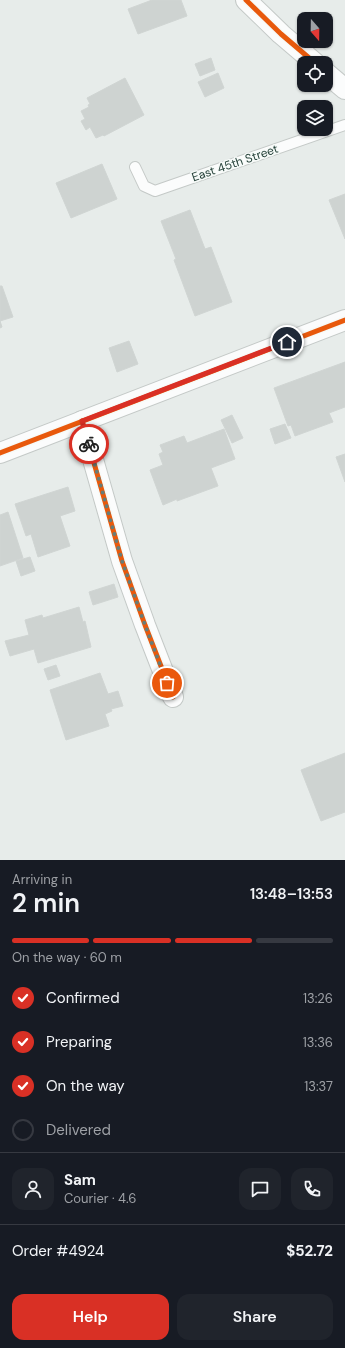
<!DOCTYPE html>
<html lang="en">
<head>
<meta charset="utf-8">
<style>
	:root { --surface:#171b24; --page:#20242c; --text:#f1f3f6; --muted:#9ea1a6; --line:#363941; --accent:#d93025 }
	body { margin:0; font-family:"DM Sans",sans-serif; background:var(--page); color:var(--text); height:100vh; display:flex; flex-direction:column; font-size:15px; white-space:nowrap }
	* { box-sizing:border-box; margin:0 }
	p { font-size:13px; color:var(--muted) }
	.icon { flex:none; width:22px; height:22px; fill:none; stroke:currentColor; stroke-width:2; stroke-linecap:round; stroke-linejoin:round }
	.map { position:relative; height:860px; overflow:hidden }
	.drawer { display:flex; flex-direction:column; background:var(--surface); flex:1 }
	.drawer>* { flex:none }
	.needle { width:26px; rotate:160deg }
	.fabs { position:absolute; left:297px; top:12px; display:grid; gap:8px }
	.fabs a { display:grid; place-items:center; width:36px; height:36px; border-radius:8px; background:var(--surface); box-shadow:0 1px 3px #0004; font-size:20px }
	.pin { position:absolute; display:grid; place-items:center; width:34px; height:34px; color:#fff; margin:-17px; border:2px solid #fff; border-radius:50%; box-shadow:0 1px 4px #0007 }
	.courier { position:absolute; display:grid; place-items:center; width:40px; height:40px; margin:-20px; border:3px solid #d93025; border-radius:50%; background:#fff; color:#222; box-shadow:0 1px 5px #0007 }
	.head em { font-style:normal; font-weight:600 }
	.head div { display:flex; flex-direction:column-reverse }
	.head { display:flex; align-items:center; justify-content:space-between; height:68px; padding:0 12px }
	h1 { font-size:26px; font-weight:600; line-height:30px }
	.bar { display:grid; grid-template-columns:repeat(4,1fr); gap:6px 4px; align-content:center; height:48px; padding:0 12px }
	.bar i { height:5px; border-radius:3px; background:var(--line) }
	.bar .selected { background:var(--accent) }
	.bar p { grid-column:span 4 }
	.line { display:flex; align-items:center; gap:10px; padding:0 12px; border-top:1px solid var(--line) }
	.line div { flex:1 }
	.round { display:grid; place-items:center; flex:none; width:42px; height:42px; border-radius:12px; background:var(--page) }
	ol { padding:0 12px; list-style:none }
	li { display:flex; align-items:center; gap:12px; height:44px }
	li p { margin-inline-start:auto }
	li .icon { padding:4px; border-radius:50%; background:var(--accent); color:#fff; stroke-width:4 }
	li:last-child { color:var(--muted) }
	li i { width:22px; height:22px; border:2px solid var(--line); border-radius:50% }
	.primary-button { display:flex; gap:8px; margin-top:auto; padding:8px 12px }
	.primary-button a { flex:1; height:46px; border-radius:12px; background:var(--accent); color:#fff; font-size:16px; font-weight:600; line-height:46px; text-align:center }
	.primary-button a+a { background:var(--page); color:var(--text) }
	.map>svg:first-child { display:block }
	.building { fill:#ced3d1; stroke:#d0d5d3 }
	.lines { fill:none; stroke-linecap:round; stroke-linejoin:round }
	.service-casing { stroke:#c4c9c7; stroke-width:12 }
	.minor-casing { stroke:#c4c9c7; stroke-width:22 }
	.service { stroke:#fbfcfc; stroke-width:10 }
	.minor { stroke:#fbfcfc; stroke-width:20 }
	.cycleway-casing { stroke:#f6faf8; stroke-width:8 }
	.cycleway { stroke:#e8590c; stroke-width:5 }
	.done { stroke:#687c76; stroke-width:4; stroke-dasharray:0 7.2 }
	.route { stroke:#d93025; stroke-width:5 }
	.labels { text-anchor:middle; stroke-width:3; stroke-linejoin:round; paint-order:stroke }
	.street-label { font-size:12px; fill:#244038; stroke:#f6faf8 }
</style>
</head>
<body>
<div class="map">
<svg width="345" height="860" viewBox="0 0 345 860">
	<rect width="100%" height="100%" fill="#e7ecea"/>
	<!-- building -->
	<g class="building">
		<path d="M 152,0 L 181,0 L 187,16 L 138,34 L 128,9 Z"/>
		<path d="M 211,58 L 215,70 L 200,76 L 195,64 Z"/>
		<path d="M 218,73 L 224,88 L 205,97 L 198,82 Z"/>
		<path d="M 125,78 L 144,115 L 104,136 L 103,135 L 96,138 L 90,127 L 86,130 L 81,121 L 85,119 L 81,111 L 89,107 L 88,105 L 90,104 L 87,98 Z"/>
		<path d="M 102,164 L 117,199 L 71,218 L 56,183 Z"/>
		<path d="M 345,194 L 345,239 L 329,200 Z"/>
		<path d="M 190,210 L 205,249 L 211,247 L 232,302 L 195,316 L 174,260 L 176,259 L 161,221 Z"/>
		<path d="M 0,286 L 2,286 L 13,317 L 0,321 L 2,327 L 0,328 Z"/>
		<path d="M 129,341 L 138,364 L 117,372 L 109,348 Z"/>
		<path d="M 345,362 L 345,407 L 329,413 L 333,422 L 295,436 L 291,425 L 288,426 L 274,388 Z"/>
		<path d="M 232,415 L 243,438 L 232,443 L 221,420 Z"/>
		<path d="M 285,424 L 291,438 L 275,444 L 270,429 Z"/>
		<path d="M 224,429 L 235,459 L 211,468 L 218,486 L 177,501 L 177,499 L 163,505 L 150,470 L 163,465 L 159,454 L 163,452 L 160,445 L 184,436 L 187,443 Z"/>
		<path d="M 345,454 L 345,482 L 336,457 Z"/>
		<path d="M 68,487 L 75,511 L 60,516 L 70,546 L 38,557 L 31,534 L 26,536 L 15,504 Z"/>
		<path d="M 8,512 L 23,558 L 0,566 L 0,515 Z"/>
		<path d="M 30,557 L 35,571 L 21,576 L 16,561 Z"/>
		<path d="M 114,584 L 118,597 L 93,605 L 89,592 Z"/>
		<path d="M 79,607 L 83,622 L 85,621 L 91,647 L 38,663 L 34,649 L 10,656 L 5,641 L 29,635 L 25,620 L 42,615 L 43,618 Z"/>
		<path d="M 56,665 L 60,676 L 48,680 L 44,669 Z"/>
		<path d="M 100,673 L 108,694 L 118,691 L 123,706 L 111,709 L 112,711 L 105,714 L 109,726 L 66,740 L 50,690 Z"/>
		<path d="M 345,753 L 345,812 L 321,821 L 301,770 Z"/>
	</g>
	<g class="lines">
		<defs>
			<path id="service" d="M 135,167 L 144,186 L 155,191 L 345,125"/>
			<g id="minor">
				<path d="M 246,0 L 281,34 L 315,63"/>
				<path d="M 326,73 L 345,89"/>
				<path d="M 82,421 L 122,561 L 145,625 L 173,697"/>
				<path d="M 0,453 L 345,320"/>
			</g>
		</defs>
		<!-- service casing -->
		<use href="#service" class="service-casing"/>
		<!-- minor casing -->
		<use href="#minor" class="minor-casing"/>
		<!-- service -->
		<use href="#service" class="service"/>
		<!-- minor -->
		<use href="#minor" class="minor"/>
		<defs>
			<g id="cycleway">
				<path d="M 246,0 L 281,34 L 315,63"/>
				<path d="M 82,421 L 122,561 L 145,625 L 173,697"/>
				<path d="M 0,453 L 345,320"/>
			</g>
		</defs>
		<!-- cycleway casing -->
		<use href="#cycleway" class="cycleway-casing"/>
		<!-- cycleway -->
		<use href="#cycleway" class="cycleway"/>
	</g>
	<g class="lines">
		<!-- done -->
		<path class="done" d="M 89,444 L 122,561 L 145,625 L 167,683"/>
		<!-- route -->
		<path class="route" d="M 89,444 L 82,421 L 287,342"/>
	</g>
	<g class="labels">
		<!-- street labels -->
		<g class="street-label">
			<text transform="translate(235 163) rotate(-19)" y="4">East 45th Street</text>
		</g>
	</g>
</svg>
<div class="fabs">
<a><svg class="needle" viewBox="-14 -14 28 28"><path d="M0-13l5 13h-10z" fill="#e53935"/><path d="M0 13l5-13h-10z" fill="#9ea1a6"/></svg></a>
<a><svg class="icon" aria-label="locate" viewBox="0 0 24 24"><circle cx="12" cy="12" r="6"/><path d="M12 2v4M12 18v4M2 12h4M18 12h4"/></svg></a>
<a><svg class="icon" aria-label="layers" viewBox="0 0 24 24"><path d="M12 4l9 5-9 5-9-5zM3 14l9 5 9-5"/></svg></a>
</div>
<div class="pin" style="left:167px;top:683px;background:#ea580c"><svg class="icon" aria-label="bag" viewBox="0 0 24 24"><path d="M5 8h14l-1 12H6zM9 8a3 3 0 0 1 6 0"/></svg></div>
<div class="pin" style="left:287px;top:342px;background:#1f2937"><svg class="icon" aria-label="home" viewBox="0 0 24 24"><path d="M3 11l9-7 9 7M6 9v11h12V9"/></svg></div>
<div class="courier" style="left:89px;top:444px"><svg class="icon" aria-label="bike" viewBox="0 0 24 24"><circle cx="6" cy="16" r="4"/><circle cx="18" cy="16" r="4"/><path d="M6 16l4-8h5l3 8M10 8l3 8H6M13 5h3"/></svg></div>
</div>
<section class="drawer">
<div class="head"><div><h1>2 min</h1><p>Arriving in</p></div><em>13:48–13:53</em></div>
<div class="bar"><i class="selected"></i><i class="selected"></i><i class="selected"></i><i></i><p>On the way · 60 m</p></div>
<ol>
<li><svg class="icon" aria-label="check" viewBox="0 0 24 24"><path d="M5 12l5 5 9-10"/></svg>Confirmed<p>13:26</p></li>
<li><svg class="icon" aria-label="check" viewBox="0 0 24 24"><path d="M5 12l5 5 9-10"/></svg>Preparing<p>13:36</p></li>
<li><svg class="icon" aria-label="check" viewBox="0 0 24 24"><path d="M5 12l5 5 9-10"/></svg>On the way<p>13:37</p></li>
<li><i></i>Delivered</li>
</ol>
<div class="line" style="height:72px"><a class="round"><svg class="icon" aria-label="person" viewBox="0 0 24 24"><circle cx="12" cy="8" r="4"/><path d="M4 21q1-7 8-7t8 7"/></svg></a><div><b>Sam</b><p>Courier · 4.6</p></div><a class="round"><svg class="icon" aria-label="chat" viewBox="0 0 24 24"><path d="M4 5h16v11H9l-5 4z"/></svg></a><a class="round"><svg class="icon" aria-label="phone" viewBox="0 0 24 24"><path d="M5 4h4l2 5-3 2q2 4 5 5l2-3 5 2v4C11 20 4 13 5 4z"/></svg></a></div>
<div class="line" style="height:52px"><div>Order #4924</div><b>$52.72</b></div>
<div class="primary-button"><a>Help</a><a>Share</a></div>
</section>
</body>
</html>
